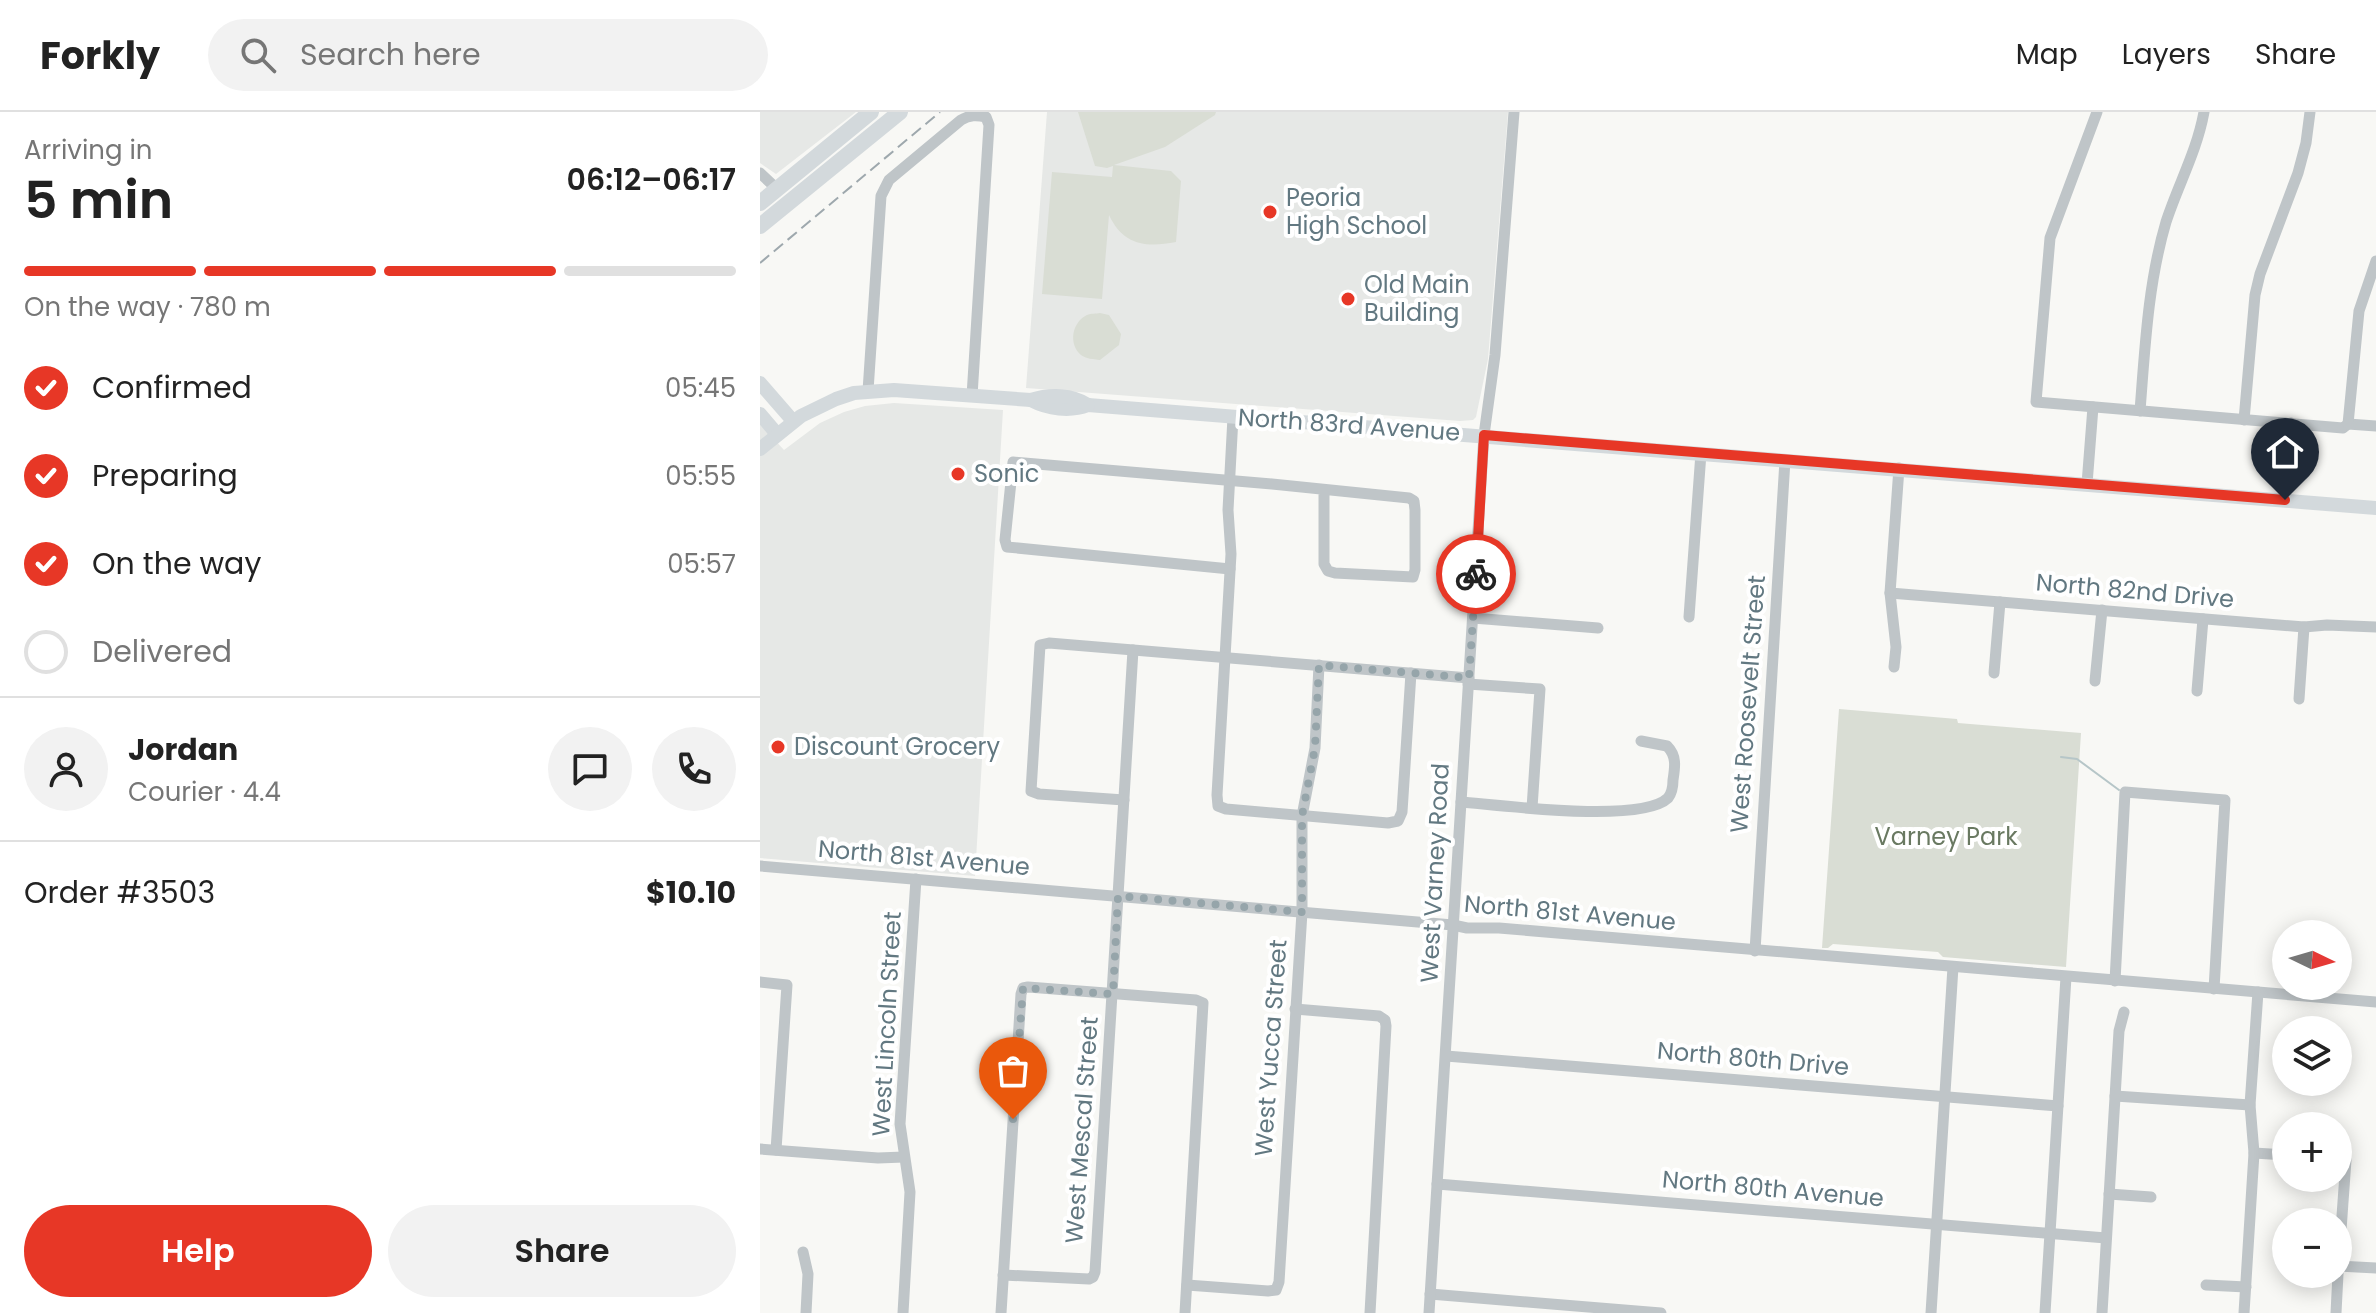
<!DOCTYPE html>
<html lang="en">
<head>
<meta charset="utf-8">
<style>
	:root { --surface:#fff; --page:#f2f2f2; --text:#222; --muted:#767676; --line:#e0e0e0; --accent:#e73726 }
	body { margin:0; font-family:Poppins,sans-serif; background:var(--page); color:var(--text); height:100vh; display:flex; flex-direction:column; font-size:30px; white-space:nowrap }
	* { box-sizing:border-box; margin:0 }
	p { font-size:26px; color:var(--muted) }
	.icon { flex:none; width:44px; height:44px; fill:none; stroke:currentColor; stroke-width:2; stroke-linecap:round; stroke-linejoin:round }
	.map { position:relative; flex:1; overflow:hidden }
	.side { display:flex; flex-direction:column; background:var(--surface); width:760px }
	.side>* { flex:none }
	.needle { width:52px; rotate:95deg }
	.tools { position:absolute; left:1512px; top:808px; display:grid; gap:16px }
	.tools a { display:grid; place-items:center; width:80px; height:80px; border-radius:50%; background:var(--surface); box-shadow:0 4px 20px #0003; font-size:40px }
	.pin { position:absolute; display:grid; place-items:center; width:68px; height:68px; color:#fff; margin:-82px -34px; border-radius:50% 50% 50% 0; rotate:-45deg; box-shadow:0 0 8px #0007 }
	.pin .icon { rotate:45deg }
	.courier { position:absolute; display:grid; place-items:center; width:80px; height:80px; margin:-40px; border:6px solid #e73726; border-radius:50%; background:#fff; color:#222; box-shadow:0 2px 10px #0007 }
	.headline em { font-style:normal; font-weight:600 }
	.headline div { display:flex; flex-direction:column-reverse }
	.headline { display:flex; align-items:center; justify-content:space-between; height:136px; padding:0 24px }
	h1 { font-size:52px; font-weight:600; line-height:60px }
	.bar { display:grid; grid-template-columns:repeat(4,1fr); gap:12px 8px; align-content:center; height:96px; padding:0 24px }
	.bar i { height:10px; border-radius:6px; background:var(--line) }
	.bar .selected { background:var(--accent) }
	.bar p { grid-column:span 4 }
	.line { display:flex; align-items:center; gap:20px; padding:0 24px; border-top:2px solid var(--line) }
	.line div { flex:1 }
	.round { display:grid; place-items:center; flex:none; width:84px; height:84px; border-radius:42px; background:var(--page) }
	ol { padding:0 24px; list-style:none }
	li { display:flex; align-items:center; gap:24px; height:88px }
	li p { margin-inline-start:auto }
	li .icon { padding:8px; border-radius:50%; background:var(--accent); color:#fff; stroke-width:4 }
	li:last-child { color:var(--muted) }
	li i { width:44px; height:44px; border:4px solid var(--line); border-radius:50% }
	.cta { display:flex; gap:16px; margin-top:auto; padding:16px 24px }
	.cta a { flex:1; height:92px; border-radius:48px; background:var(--accent); color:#fff; font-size:32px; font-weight:600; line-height:92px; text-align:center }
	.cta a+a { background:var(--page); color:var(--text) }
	header { display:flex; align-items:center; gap:48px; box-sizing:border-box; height:112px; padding:0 40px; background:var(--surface); border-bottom:2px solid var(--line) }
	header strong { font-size:38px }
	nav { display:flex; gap:44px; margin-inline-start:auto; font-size:28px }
	.search { width:560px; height:72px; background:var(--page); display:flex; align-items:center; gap:20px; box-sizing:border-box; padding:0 28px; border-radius:44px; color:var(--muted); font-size:30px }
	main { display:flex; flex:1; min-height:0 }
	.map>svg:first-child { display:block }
	.built { fill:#e6e8e6 }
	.green { fill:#d9ddd4 }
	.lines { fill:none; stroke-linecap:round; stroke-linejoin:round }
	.stream { stroke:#b6c6c8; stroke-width:2 }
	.minor { stroke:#bfc5c8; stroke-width:11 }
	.major { stroke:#d3d9dc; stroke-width:14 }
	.highway { stroke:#d3d9dc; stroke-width:16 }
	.rail { stroke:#9ea8ad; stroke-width:2; stroke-dasharray:12 6; stroke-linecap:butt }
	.done { stroke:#96a5aa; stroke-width:8; stroke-dasharray:0 14.4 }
	.route { stroke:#e73726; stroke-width:10 }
	.poi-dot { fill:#e73726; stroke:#fff; stroke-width:3 }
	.labels { text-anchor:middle; stroke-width:8; stroke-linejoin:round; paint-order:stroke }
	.poi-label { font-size:24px; fill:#627881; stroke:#fff; text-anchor:start }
	.street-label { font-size:24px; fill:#627881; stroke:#fff }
	.park-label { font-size:24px; fill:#697961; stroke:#fff }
</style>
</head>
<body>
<header>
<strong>Forkly</strong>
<div class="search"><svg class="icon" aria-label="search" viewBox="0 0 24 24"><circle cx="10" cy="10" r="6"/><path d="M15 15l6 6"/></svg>Search here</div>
<nav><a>Map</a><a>Layers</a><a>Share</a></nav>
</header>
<main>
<section class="side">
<div class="headline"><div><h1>5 min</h1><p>Arriving in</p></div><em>06:12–06:17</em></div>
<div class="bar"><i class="selected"></i><i class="selected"></i><i class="selected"></i><i></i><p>On the way · 780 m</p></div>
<ol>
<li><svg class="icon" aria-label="check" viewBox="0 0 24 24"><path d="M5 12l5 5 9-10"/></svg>Confirmed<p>05:45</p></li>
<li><svg class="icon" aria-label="check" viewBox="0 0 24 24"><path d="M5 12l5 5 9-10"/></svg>Preparing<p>05:55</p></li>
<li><svg class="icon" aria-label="check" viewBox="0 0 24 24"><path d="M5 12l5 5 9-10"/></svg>On the way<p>05:57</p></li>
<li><i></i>Delivered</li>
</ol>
<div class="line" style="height:144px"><a class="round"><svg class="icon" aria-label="person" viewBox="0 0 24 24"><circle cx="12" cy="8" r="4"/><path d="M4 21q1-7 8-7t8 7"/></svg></a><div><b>Jordan</b><p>Courier · 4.4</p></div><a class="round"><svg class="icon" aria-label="chat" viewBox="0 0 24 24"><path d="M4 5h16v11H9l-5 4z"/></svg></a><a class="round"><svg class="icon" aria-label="phone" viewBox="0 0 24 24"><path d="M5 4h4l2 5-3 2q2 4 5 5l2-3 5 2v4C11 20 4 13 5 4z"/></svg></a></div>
<div class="line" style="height:104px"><div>Order #3503</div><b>$10.10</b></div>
<div class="cta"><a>Help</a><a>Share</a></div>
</section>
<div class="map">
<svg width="1616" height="1201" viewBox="0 0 1616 1201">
	<rect width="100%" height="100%" fill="#f8f8f5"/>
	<!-- built -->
	<g class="built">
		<path d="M 0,0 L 96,0 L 16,62 L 0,51 Z"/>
		<path d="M 287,0 L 748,0 L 728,247 L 716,305 L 713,308 L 700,309 L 266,276 Z"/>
		<path d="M 134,291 L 243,298 L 215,764 L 0,746 L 0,312 L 24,338 L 60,311 L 84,300 L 105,294 Z"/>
	</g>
	<!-- green -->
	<g class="green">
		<path d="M 318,0 L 456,0 L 455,3 L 405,35 L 354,53 L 411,59 L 421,69 L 416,130 C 386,136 363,133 349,103 L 342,187 L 282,182 L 292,60 L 352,65 L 353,54 L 347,56 L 335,54 Z"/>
		<path d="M 340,201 L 349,203 L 361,222 L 359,233 L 340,248 C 333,247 326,247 321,243 C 308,232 312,210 327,203 C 331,201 336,202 340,201 Z"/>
		<path d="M 1079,597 L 1197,607 L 1198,611 L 1321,621 L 1306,855 L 1183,845 L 1178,840 L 1073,832 L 1068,836 L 1062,836 Z"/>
	</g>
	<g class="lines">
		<!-- stream -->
		<path class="stream" d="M 1301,645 L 1317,647 L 1359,678"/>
		<!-- minor -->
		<g class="minor">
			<path d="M 1337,0 L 1290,126 L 1276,290 L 1583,316 L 1588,312 L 1616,314"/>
			<path d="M 0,61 L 17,77"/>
			<path d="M 108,279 L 121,84 L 129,68 L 201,8 C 210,3 216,3 226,5 L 229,13 L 212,284"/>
			<path d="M 1380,299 C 1385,235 1388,171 1406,110 C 1418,73 1437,39 1444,0"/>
			<path d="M 473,305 L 468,398 L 471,442 L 457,683 L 458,694 L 466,697 L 628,711 L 638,709 L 642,700 L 651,561"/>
			<path d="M 1484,308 L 1495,183 L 1500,162 L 1538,61 L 1546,31 L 1550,0"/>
			<path d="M 1588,312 L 1599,199 L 1616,149"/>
			<path d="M 1327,372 L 1333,295"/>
			<path d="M 1525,388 L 1531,311"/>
			<path d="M 470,457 L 247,435 L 245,428 L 253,350 L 512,372 L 649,386 L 654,389 L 655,398 L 655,458 L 653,465 L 575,461 L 568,459 L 564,452 L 564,378"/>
			<path d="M 1130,481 L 1544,515 L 1567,513 L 1616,515"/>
			<path d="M 929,505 L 941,341"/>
			<path d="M 713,506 L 838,516"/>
			<path d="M 1134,555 L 1136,535 L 1130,481 L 1139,356"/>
			<path d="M 1234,561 L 1240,490"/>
			<path d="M 1335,569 L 1342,498"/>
			<path d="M 708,572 L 780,577 L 772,696"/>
			<path d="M 1437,579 L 1443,507"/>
			<path d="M 1539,587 L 1544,515"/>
			<path d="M 364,688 L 279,682 L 271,679 L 280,533 L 289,531 L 709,566"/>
			<path d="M 701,690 C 739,693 881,712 908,686 C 912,681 913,674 913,668 C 915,655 917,644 907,634 L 881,629"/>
			<path d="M 0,754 L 693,813 L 707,816 L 739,816 L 1616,890"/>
			<path d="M 995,839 L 1025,348"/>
			<path d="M 1355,869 L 1365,680 L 1465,688 L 1454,877"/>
			<path d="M 0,870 L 27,873 L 16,1038"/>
			<path d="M 535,897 L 619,904 L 625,908 L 626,914 L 610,1201"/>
			<path d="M 686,944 L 1298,994"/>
			<path d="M 1355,984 L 1490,993"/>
			<path d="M 0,1037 L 118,1046 L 144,1045"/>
			<path d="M 1494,1041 L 1526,1043"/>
			<path d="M 1578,1047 L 1586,1048 L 1578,1160"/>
			<path d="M 677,1072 L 1346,1126"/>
			<path d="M 1349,1082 L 1391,1085"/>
			<path d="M 43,1140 L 48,1162 L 46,1201"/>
			<path d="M 1578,1154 L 1616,1156"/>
			<path d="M 243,1163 L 329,1167 L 333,1165 L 335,1160 L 373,538"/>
			<path d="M 427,1173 L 508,1179 L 516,1178 L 519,1170 L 542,800 L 542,704 L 555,636 L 559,553"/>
			<path d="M 1446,1173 L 1486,1175"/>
			<path d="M 670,1182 L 901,1201"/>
			<path d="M 143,1201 L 150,1080 L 140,1012 L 156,767"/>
			<path d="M 241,1201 L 261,882 L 263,876 L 268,875 L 436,888 L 443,891 L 425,1201"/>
			<path d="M 669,1201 L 724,323 L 735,243 L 754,0"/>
			<path d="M 1171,1201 L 1193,855"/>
			<path d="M 1285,1201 L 1306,865"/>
			<path d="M 1342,1201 L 1359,919 L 1364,900"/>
			<path d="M 1484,1201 L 1494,1041 L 1490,993 L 1498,880"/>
			<path d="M 1576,1201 L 1578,1162"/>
		</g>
		<!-- major -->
		<g class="major">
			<path d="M 0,271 L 33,309"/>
			<path d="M 271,288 C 288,297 310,300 328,293 L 1616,396"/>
			<path d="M 0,302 L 17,322"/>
			<path d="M 0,337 L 41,304 L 76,287 L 94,281 L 134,278 L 271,288 C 289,282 312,282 328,293"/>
		</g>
		<!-- highway -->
		<g class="highway">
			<path d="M 0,91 L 111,0"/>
			<path d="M 0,114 L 140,0"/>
		</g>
		<!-- rail -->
		<path class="rail" d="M 0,151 L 180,0"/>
	</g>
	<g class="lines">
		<!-- done -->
		<path class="done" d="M 253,1007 L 263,876 L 353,882 L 358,784 L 542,800 L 542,704 L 555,636 L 559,553 L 709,566 L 716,462"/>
		<!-- route -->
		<path class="route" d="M 716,462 L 724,323 L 1525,388"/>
	</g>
	<!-- markers -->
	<g class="poi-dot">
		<circle cx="510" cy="100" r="8"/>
		<circle cx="588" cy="187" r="8"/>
		<circle cx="198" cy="362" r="8"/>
		<circle cx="18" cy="635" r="8"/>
	</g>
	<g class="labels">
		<!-- poi labels -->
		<g class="poi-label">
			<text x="526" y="94">Peoria<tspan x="526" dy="28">High School</tspan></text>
			<text x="604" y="181">Old Main<tspan x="604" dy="28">Building</tspan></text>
			<text x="214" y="370">Sonic</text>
			<text x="34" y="643">Discount Grocery</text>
		</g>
		<!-- street labels -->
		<g class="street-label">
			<text transform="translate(589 313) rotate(4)" y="8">North 83rd Avenue</text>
			<text transform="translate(1375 479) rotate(5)" y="8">North 82nd Drive</text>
			<text transform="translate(988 592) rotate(-86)" y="8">West Roosevelt Street</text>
			<text transform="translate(164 746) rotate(5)" y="8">North 81st Avenue</text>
			<text transform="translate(675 761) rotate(-87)" y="8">West Varney Road</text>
			<text transform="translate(810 801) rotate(5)" y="8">North 81st Avenue</text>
			<text transform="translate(127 912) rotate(-87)" y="8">West Lincoln Street</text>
			<text transform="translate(511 936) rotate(-86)" y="8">West Yucca Street</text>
			<text transform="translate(993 947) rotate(5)" y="8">North 80th Drive</text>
			<text transform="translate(322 1018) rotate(-86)" y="8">West Mescal Street</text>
			<text transform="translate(1013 1077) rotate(5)" y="8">North 80th Avenue</text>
		</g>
		<!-- park labels -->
		<g class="park-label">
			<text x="1186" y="733">Varney Park</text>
		</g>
	</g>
</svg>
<div class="tools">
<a><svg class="needle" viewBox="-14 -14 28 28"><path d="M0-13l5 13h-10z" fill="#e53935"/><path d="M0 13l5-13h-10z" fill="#767676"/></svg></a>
<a><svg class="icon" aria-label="layers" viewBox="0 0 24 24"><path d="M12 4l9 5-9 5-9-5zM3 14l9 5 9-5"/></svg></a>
<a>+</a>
<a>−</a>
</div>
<div class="pin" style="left:253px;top:1007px;background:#ea580c"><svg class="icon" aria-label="bag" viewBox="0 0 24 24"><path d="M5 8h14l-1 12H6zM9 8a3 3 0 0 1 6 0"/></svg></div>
<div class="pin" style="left:1525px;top:388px;background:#1f2937"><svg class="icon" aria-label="home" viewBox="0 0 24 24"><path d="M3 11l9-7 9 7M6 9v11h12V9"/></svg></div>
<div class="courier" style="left:716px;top:462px"><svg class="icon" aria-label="bike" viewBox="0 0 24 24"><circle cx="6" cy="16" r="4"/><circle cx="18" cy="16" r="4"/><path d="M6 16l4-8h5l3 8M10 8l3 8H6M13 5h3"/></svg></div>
</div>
</main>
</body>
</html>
